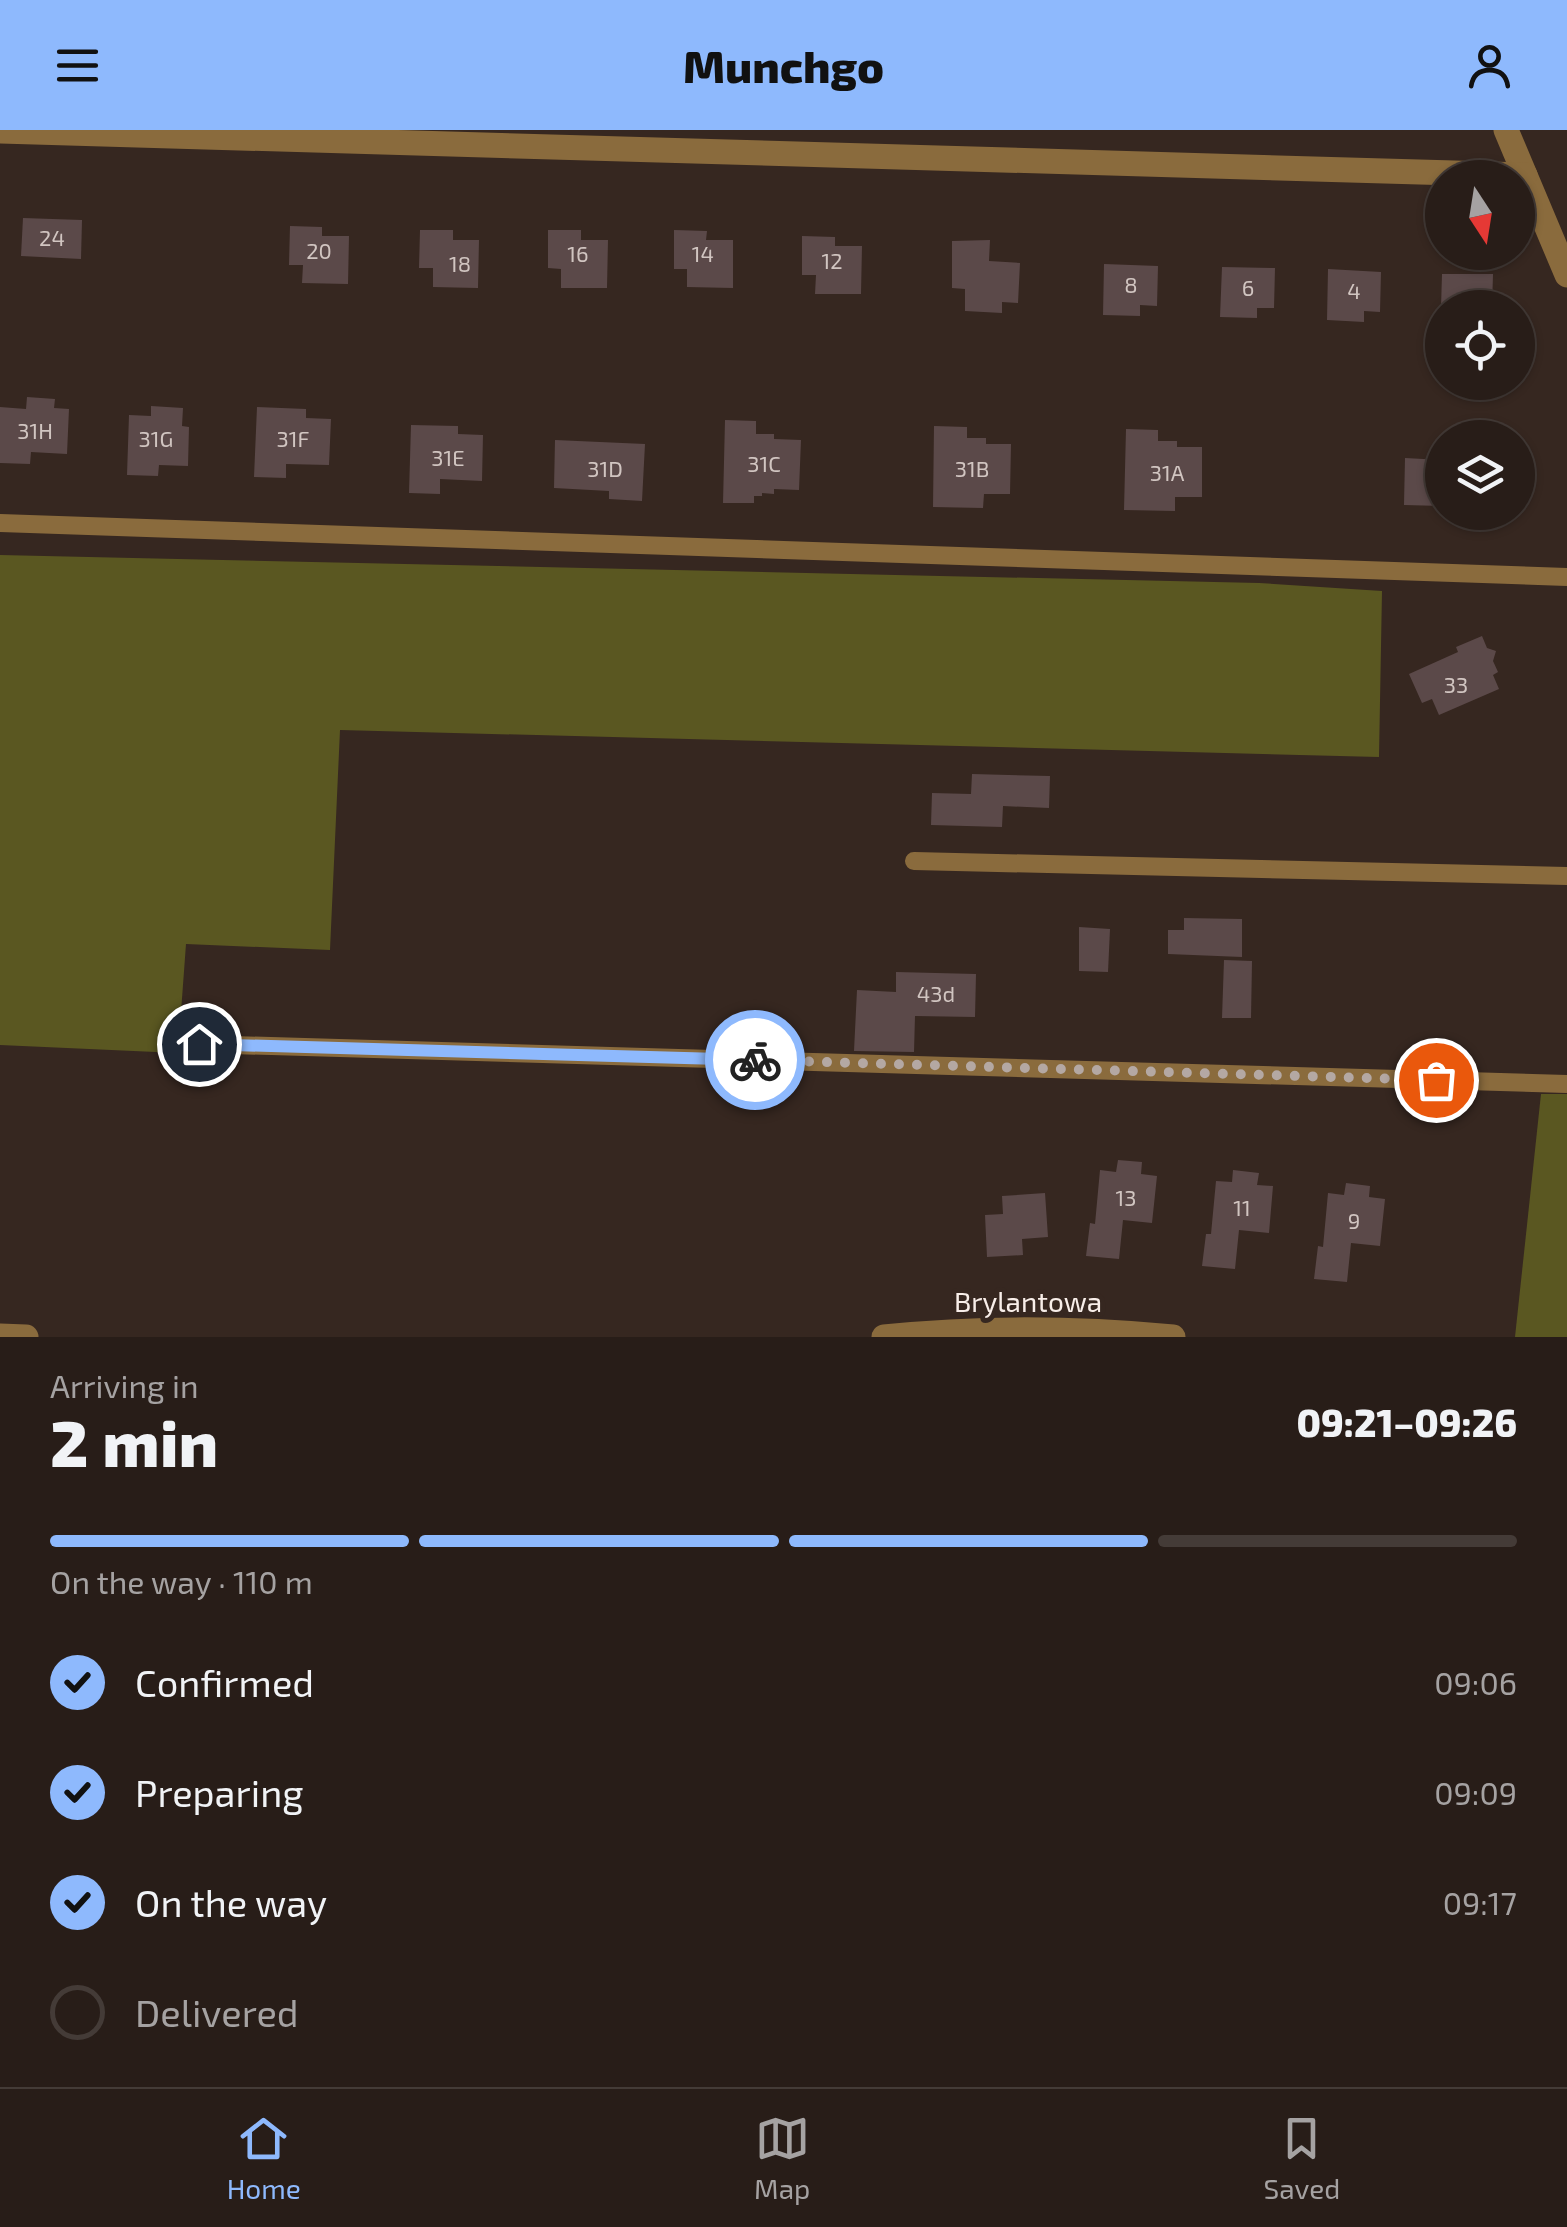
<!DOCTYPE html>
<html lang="en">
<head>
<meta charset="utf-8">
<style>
	:root { --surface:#281d18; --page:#342a25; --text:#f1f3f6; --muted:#a5a2a2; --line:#443b37; --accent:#8eb9fd }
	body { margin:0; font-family:"Exo 2",sans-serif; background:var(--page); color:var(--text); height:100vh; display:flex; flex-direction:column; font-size:38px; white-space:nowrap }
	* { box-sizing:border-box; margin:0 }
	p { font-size:32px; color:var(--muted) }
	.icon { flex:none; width:55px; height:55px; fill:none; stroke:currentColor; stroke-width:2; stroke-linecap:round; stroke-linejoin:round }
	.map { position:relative; height:1207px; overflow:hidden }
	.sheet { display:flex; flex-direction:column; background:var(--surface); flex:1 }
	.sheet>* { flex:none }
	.needle { width:65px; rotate:168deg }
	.controls { position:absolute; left:1425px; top:30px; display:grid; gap:20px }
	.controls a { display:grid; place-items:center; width:110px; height:110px; border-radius:50%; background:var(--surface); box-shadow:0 2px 8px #0004,0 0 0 2px var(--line); font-size:50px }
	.pin { position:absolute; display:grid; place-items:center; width:85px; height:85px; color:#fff; margin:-42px; border:5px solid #fff; border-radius:50%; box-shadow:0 2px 10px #0007 }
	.courier { position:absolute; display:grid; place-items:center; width:100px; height:100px; margin:-50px; border:8px solid #8eb9fd; border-radius:50%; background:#fff; color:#222; box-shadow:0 2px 12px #0007 }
	.summary em { font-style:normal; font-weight:800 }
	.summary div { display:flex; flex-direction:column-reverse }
	.summary { display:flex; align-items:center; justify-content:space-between; height:170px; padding:0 50px }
	h1 { font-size:65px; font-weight:800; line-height:75px }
	.bar { display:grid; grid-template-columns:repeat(4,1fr); gap:15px 10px; align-content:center; height:120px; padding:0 50px }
	.bar i { height:12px; border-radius:8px; background:var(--line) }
	.bar .selected { background:var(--accent) }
	.bar p { grid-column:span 4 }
	ol { padding:0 50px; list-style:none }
	li { display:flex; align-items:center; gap:30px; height:110px }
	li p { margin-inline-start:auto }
	li .icon { padding:10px; border-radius:50%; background:var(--accent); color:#111; stroke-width:4 }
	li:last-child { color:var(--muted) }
	li i { width:55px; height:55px; border:5px solid var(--line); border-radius:50% }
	header { display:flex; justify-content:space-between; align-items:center; height:130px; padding:0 50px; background:var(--accent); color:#111; font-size:45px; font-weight:800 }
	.tab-bar { display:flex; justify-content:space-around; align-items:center; height:140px; border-top:2px solid var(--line); background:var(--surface); font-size:28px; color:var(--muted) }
	.tab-bar a { display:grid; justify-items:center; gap:5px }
	.tab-bar .selected { color:var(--accent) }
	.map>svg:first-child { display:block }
	.green { fill:#5a5721 }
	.building { fill:#5b4949 }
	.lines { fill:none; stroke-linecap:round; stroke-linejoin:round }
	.service { stroke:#8a6b3d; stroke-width:18 }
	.minor { stroke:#8a6b3d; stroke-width:25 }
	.done { stroke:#b4a8a3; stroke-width:10; stroke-dasharray:0 18 }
	.route { stroke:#8eb9fd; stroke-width:12 }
	.labels { text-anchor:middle; stroke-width:10; stroke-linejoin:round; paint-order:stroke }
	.number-label { font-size:22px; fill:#d1c5c1 }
	.street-label { font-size:28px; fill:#f8eee9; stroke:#362720 }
</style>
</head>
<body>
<header><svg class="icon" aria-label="menu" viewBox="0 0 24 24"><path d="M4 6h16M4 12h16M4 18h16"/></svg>Munchgo<svg class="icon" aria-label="person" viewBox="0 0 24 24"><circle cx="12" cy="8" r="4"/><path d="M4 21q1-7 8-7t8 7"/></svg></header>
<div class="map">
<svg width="1567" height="1207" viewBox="0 0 1567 1207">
	<rect width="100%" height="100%" fill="#362720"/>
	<!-- green -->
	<g class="green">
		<path d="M 0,425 L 1259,453 L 1382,461 L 1379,627 L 340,600 L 330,820 L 186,814 L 178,923 L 0,915 Z"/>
		<path d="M 1541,964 L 1567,964 L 1567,1207 L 1515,1207 Z"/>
	</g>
	<!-- building -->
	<g class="building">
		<path d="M 23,88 L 82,90 L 81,129 L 21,126 Z"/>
		<path d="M 290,96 L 322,97 L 322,106 L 349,106 L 348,154 L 302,153 L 303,135 L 289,135 Z"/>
		<path d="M 420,100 L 453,100 L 453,110 L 479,110 L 478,158 L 433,157 L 433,138 L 419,138 Z"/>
		<path d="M 548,100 L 581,100 L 581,110 L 608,110 L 607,158 L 561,158 L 561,139 L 548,138 Z"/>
		<path d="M 674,100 L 707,101 L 706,110 L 733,110 L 733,158 L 687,157 L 687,139 L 674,139 Z"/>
		<path d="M 802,106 L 835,107 L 835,116 L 862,116 L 861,164 L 815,164 L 816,145 L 802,145 Z"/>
		<path d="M 990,110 L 989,131 L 1020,133 L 1018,173 L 1002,172 L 1002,183 L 965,181 L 965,159 L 952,158 L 952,111 Z"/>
		<path d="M 1104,134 L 1158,136 L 1157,176 L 1140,175 L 1140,186 L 1103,185 Z"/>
		<path d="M 1222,137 L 1275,138 L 1274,178 L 1257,178 L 1257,188 L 1220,187 Z"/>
		<path d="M 1328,139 L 1381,142 L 1380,182 L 1364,181 L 1364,192 L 1327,190 Z"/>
		<path d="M 1442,144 L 1493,144 L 1492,178 L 1441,178 Z"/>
		<path d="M 27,267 L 55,269 L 54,278 L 69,279 L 67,324 L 31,322 L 30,334 L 0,333 L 0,277 L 26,279 Z"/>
		<path d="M 151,276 L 183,278 L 182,296 L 189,297 L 188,336 L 159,335 L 158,346 L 127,345 L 129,285 L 151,286 Z"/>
		<path d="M 257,277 L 306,279 L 306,288 L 331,289 L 329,335 L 286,334 L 286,348 L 254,347 Z"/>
		<path d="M 725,290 L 756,291 L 756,304 L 774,304 L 774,309 L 801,310 L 799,360 L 774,359 L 774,364 L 762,363 L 762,366 L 754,366 L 754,373 L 723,373 Z"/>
		<path d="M 411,295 L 458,296 L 458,304 L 483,305 L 482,351 L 440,349 L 440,364 L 409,363 Z"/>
		<path d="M 934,296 L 967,297 L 967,308 L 986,308 L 986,314 L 1011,314 L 1010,364 L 984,364 L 983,378 L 933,377 Z"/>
		<path d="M 1126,299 L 1158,300 L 1158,311 L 1177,311 L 1177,317 L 1202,317 L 1202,367 L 1175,367 L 1175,381 L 1124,380 Z"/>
		<path d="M 555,310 L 645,314 L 642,371 L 609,369 L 609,361 L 554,358 Z"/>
		<path d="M 1405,328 L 1442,330 L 1442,376 L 1404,375 Z"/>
		<path d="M 1482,506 L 1487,518 L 1496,521 L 1493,531 L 1498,542 L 1493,545 L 1499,559 L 1439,585 L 1432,569 L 1422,573 L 1409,544 L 1458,522 L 1456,517 Z"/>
		<path d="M 972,644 L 1050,646 L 1049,678 L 1003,676 L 1002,697 L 931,695 L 932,663 L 971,664 Z"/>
		<path d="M 1184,788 L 1242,789 L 1242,827 L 1168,824 L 1168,800 L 1184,800 Z"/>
		<path d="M 1079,797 L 1110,799 L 1108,842 L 1079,841 Z"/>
		<path d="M 1224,830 L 1252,831 L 1251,888 L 1222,888 Z"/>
		<path d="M 896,842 L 976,844 L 975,887 L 915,886 L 914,922 L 854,921 L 857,860 L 896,862 Z"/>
		<path d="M 1118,1030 L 1142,1032 L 1141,1044 L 1157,1046 L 1152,1093 L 1123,1090 L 1119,1129 L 1086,1126 L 1090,1093 L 1095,1094 L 1100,1040 L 1116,1042 Z"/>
		<path d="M 1233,1040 L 1259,1043 L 1257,1055 L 1273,1056 L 1269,1103 L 1239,1100 L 1235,1139 L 1202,1136 L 1206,1104 L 1211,1104 L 1216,1051 L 1232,1052 Z"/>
		<path d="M 1346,1053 L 1370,1056 L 1369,1067 L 1385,1069 L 1380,1116 L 1351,1113 L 1347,1152 L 1314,1149 L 1318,1116 L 1323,1117 L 1328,1063 L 1344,1065 Z"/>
		<path d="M 1045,1063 L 1048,1107 L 1022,1109 L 1023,1125 L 987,1127 L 985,1085 L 1003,1084 L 1002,1066 Z"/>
	</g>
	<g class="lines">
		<!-- service -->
		<g class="service">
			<path d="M 0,393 L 1567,447"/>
			<path d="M 914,731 L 1567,746"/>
			<path d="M 199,914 L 1567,954"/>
		</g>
		<!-- minor -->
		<g class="minor">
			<path d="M 1506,0 L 1567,145"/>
			<path d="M 0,1 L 1525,45"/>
			<path d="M 0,1206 L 26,1207"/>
			<path d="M 884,1207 C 980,1197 1077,1198 1173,1207"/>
		</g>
	</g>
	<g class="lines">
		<!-- done -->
		<path class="done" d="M 755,930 L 1436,950"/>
		<!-- route -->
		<path class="route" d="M 199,914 L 755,930"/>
	</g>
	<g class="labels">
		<!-- number labels -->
		<g class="number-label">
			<text x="52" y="116">24</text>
			<text x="319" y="129">20</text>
			<text x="578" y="132">16</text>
			<text x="703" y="132">14</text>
			<text x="832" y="139">12</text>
			<text x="460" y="142">18</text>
			<text x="1131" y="163">8</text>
			<text x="1248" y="166">6</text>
			<text x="1354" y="169">4</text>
			<text x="35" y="309">31H</text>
			<text x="156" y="317">31G</text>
			<text x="293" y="317">31F</text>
			<text x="448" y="336">31E</text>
			<text x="764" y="342">31C</text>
			<text x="605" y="347">31D</text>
			<text x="972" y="347">31B</text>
			<text x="1167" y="351">31A</text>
			<text x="1456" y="563">33</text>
			<text x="936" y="872">43d</text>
			<text x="1126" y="1076">13</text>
			<text x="1242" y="1086">11</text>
			<text x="1354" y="1099">9</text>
		</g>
		<!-- street labels -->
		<g class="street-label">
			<text x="1028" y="1182">Brylantowa</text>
		</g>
	</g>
</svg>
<div class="controls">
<a><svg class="needle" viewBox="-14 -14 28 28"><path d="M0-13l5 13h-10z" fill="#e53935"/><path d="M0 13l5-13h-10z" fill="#a5a2a2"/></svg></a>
<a><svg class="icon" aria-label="locate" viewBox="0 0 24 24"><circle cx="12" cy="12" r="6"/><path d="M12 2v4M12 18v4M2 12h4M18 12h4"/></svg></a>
<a><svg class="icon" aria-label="layers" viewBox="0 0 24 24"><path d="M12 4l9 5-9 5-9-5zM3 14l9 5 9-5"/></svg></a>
</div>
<div class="pin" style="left:1436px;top:950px;background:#ea580c"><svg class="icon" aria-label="bag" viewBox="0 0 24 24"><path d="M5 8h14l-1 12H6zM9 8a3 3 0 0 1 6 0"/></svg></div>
<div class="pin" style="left:199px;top:914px;background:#1f2937"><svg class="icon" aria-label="home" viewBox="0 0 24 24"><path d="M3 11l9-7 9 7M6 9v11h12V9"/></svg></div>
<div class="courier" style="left:755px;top:930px"><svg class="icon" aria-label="bike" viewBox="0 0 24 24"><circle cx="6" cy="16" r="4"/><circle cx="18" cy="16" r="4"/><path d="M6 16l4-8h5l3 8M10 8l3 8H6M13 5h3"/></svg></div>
</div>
<section class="sheet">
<div class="summary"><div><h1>2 min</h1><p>Arriving in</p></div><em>09:21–09:26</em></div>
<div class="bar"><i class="selected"></i><i class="selected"></i><i class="selected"></i><i></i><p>On the way · 110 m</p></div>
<ol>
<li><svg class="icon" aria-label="check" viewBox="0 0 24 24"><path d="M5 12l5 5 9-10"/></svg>Confirmed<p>09:06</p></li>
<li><svg class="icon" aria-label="check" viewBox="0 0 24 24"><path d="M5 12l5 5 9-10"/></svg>Preparing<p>09:09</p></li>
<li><svg class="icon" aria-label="check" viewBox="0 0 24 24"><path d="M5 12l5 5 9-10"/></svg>On the way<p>09:17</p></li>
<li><i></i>Delivered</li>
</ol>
</section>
<nav class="tab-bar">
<a class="selected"><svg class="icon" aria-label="home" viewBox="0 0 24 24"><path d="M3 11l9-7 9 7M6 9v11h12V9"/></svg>Home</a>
<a><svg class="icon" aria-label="map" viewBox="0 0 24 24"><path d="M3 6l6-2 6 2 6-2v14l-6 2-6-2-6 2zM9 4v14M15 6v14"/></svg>Map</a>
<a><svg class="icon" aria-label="saved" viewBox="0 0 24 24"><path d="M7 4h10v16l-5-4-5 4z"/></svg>Saved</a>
</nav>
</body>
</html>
